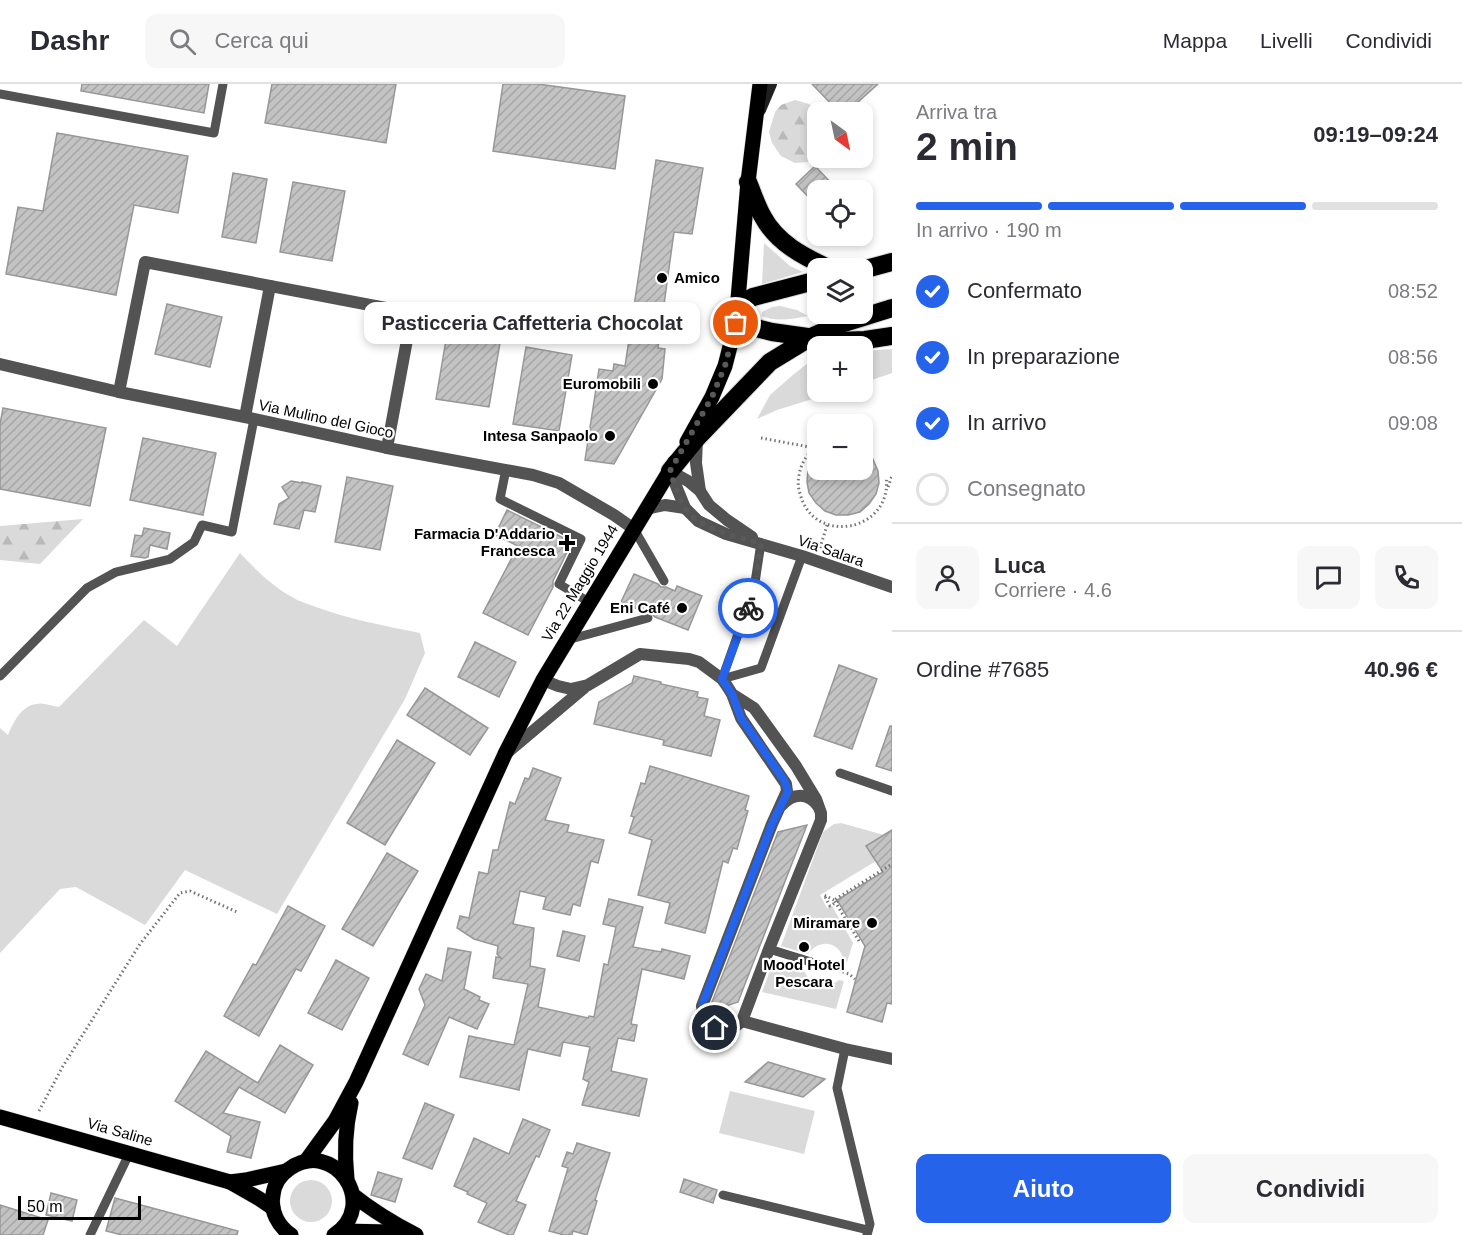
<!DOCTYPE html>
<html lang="it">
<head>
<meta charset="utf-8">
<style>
	:root { --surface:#fff; --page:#f7f7f7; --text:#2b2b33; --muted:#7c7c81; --line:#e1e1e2; --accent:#2563eb }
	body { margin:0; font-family:Helvetica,sans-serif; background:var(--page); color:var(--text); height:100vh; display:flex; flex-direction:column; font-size:22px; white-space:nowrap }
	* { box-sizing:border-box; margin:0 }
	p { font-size:20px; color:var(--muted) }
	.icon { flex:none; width:33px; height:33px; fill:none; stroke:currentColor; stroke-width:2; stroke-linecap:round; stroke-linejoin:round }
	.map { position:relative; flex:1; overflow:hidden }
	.panel { display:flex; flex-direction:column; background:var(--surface); width:570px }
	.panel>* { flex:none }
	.needle { width:39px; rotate:147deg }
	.controls { position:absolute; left:807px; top:18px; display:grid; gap:12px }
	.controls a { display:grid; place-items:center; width:66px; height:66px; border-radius:12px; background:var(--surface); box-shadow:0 3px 9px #0003; font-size:30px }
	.scale { position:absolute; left:18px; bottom:15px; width:123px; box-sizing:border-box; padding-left:6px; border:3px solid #000; border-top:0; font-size:16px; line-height:21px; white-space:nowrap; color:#000; -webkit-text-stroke:4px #fff; paint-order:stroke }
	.pin { position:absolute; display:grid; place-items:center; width:51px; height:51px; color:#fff; margin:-26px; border:3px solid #fff; border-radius:50%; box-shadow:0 2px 6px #0007 }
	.courier { position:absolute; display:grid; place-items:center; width:60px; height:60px; margin:-30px; border:4px solid #2563eb; border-radius:50%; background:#fff; color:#222; box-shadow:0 2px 8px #0007 }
	.bubble { position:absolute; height:42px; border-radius:12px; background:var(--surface); box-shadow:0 3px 9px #0003; font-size:20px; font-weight:600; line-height:42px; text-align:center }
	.overview em { font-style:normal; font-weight:600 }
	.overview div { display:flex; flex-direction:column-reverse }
	.overview { display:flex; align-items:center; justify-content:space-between; height:102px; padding:0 24px }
	h1 { font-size:39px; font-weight:600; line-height:45px }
	.bar { display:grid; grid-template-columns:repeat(4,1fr); gap:9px 6px; align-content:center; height:72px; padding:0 24px }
	.bar i { height:8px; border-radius:4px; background:var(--line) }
	.bar .on { background:var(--accent) }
	.bar p { grid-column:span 4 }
	.line { display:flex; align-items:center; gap:15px; padding:0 24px; border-top:2px solid var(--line) }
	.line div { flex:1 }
	.round { display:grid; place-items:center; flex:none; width:63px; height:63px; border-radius:12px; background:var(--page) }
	ol { padding:0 24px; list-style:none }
	li { display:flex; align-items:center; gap:18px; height:66px }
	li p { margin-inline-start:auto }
	li .icon { padding:6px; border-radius:50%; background:var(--accent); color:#fff; stroke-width:4 }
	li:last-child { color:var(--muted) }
	li i { width:33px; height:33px; border:3px solid var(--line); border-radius:50% }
	.action { display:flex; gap:12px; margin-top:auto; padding:12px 24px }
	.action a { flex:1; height:69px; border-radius:12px; background:var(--accent); color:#fff; font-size:24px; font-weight:600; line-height:69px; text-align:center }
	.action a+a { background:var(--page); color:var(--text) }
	header { display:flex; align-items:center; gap:36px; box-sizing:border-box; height:84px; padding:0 30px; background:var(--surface); border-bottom:2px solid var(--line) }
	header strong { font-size:28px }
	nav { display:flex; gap:33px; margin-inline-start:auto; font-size:21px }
	.search { width:420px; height:54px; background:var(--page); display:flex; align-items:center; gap:15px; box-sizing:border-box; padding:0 21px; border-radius:12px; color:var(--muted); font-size:22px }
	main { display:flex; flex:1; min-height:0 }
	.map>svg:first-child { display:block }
	.green { fill:#dadada }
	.forest { fill:url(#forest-firs) }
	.building { fill:url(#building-hatch); stroke:#979797; stroke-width:1.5 }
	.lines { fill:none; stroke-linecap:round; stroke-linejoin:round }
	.primary-casing { stroke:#dbdbdb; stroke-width:16 }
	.highway-casing { stroke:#dbdbdb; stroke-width:20 }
	.path { stroke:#757575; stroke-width:3; stroke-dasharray:1.5 3; stroke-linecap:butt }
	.lane { stroke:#535353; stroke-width:9 }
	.street { stroke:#535353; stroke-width:12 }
	.secondary { stroke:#202020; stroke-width:12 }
	.primary { stroke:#000; stroke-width:15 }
	.highway { stroke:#000; stroke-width:18 }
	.path-bridge { stroke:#757575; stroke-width:3; stroke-dasharray:1.5 3; stroke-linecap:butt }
	.done { stroke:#595959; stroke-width:6; stroke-dasharray:0 10.8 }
	.route { stroke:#2563eb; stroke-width:8 }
	.poi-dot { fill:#000; stroke:#fff; stroke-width:2 }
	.labels { text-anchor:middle; stroke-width:4.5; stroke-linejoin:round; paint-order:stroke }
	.poi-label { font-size:15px; font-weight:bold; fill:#000; stroke:#fff; text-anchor:end }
	.street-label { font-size:15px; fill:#000; stroke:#fff }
</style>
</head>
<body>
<header>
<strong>Dashr</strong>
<div class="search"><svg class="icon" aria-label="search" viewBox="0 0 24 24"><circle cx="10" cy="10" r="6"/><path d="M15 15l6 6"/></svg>Cerca qui</div>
<nav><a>Mappa</a><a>Livelli</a><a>Condividi</a></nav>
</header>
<main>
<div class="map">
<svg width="892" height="1151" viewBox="0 0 892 1151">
	<defs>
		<pattern id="forest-firs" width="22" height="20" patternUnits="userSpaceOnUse" patternTransform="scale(1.5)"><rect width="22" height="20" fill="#dadada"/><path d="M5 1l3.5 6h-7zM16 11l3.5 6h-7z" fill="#b9b9b9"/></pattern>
		<pattern id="building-hatch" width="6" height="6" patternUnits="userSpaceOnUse" patternTransform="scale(1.5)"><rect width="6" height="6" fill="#c3c3c3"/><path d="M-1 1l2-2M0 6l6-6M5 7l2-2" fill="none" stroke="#a6a6a6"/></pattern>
	</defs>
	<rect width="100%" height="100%" fill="#fff"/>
	<!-- green -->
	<g class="green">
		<path d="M 764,159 L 790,182 L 803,188 L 762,200 Z"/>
		<path d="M 780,222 L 797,226 L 808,232 C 793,235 775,238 762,232 L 762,228 L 772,223 Z"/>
		<path d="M 892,265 L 892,289 L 863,299 L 863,267 Z"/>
		<path d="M 817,272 L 818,308 L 835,308 L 777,326 L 757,335 L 770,311 L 794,290 Z"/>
		<path d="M 240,469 C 256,486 273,503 294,514 C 300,518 309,520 316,523 C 349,535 385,542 420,549 L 425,569 L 405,615 L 277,830 L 185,786 L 145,841 L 76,803 L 60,805 L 0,869 L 0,644 L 8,651 C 13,639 21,622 36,620 C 43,618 52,622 59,623 L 144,536 L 177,562 Z"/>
		<path d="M 841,739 L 884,751 L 866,762 L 876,777 L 820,811 L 827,824 L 832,822 L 853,859 L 847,878 L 844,877 C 840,857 819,854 808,870 L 781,862 L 823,748 L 834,740 Z"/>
		<path d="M 778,876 L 803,884 C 810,902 822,909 839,896 L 844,897 L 836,925 L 762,908 L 772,881 Z"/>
		<path d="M 730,1007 L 815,1027 L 804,1070 L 719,1049 Z"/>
		<circle cx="311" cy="1117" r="21"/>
	</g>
	<!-- forest -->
	<g class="forest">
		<path d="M 795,16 L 809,20 L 819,28 L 818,28 L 818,74 L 840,74 L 836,76 L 795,79 L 781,72 L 772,59 L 769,48 L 775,28 L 781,21 Z"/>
		<path d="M 83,435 L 40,480 L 0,476 L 0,442 Z"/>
	</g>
	<!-- building -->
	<g class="building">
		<path d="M 82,0 L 209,0 L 204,29 L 81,7 Z"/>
		<path d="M 272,0 L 396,0 L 386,59 L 265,39 Z"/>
		<path d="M 503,0 L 538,0 L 625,12 L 615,85 L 493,67 Z"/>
		<path d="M 812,0 L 878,0 L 847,28 L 839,28 Z"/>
		<path d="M 57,49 L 188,72 L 178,129 L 134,121 L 116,211 L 6,190 L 18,123 L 43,127 Z"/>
		<path d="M 656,76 L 703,84 L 692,150 L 674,148 L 658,264 L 665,265 L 662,295 L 614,380 L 585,376 L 599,285 L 613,287 L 614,280 L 625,282 Z"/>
		<path d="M 815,82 L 838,106 L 818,106 L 818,123 L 796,100 Z"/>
		<path d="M 233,89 L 267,95 L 256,159 L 222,153 Z"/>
		<path d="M 293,98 L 345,107 L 332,177 L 280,168 Z"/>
		<path d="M 167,220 L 222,233 L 210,283 L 155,270 Z"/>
		<path d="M 449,238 L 502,247 L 489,323 L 436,315 Z"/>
		<path d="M 526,263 L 572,271 L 559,347 L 513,340 Z"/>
		<path d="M 3,324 L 106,344 L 90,422 L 0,405 L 0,340 Z"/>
		<path d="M 862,350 L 878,387 L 879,399 L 876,410 L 869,420 L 860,428 L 848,431 L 836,431 L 825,427 L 816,419 L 809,409 L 807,398 L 808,386 L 862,386 Z"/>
		<path d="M 143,354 L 216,369 L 203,431 L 130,416 Z"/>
		<path d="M 347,393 L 393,402 L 380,466 L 335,458 Z"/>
		<path d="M 291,397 L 302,399 L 302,398 L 321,402 L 315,428 L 304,426 L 299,445 L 274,440 L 279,420 L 289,414 L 282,403 Z"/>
		<path d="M 507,426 L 572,458 L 553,497 L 553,503 L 528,551 L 483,529 L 518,462 L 495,451 Z"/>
		<path d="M 144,444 L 170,449 L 167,465 L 150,461 L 148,473 L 145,474 L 131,472 L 135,451 L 142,452 Z"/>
		<path d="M 634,490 L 658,500 L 661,503 L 666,503 L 675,507 L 677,502 L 702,512 L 688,546 L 655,533 L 650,528 L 644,528 L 621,518 Z"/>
		<path d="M 475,558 L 516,578 L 499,613 L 458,593 Z"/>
		<path d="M 839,581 L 877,595 L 852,665 L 814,652 Z"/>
		<path d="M 634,592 L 661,598 L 661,600 L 698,608 L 697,613 L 708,615 L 704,632 L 720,636 L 711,672 L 663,661 L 664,656 L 594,640 L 599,618 L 632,599 Z"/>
		<path d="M 425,604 L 488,644 L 470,671 L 407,631 Z"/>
		<path d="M 890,642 L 892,642 L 892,687 L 876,682 Z"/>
		<path d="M 397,656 L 435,679 L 385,761 L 347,739 Z"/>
		<path d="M 650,682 L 749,712 L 745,726 L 748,727 L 737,765 L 733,764 L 728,779 L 723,777 L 705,849 L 665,839 L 670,819 L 638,811 L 652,756 L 629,749 L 634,733 L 631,732 L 641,699 L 645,700 Z"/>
		<path d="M 533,684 L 561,694 L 545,736 L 569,741 L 567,748 L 604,756 L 598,779 L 591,777 L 580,822 L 573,820 L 570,831 L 543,825 L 546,813 L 520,807 L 513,840 L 534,844 L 530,882 L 545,885 L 538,923 L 588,934 L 589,932 L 594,933 L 604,880 L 608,881 L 616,843 L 603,840 L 609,815 L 643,823 L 633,863 L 661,868 L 662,865 L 690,872 L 684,895 L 642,885 L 631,940 L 637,941 L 634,957 L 618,954 L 611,987 L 647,995 L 639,1032 L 582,1021 L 589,998 L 583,995 L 590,963 L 563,958 L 560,972 L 528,965 L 519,1006 L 460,993 L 469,952 L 514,961 L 528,900 L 493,894 L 496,873 L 501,874 L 497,870 L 498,862 L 474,855 L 457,844 L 460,832 L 469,834 L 479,788 L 488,790 L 493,766 L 498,766 L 510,718 L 515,720 L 525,694 L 529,695 Z"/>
		<path d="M 807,741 L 738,918 L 711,927 L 710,923 L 778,748 Z"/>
		<path d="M 892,746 L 892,920 L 887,919 L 882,938 L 847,928 L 865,862 L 837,816 L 883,788 L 866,762 Z"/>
		<path d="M 387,769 L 418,787 L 373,862 L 342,845 Z"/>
		<path d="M 288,822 L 325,842 L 301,887 L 296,885 L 259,952 L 224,932 L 253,880 L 256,881 Z"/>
		<path d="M 563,847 L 585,852 L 579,877 L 557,872 Z"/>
		<path d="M 448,864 L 471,868 L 464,905 L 480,913 L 479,916 L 489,920 L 477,945 L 449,933 L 428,981 L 403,970 L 425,921 L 419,905 L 426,890 L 442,897 Z"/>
		<path d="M 336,876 L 369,894 L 342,946 L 308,929 Z"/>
		<path d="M 280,961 L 313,981 L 285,1029 L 239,1003 L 223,1029 L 260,1038 L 251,1074 L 227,1068 L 231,1052 L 175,1017 L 206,967 L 258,999 Z"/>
		<path d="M 768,978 L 825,995 L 803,1013 L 745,998 Z"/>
		<path d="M 425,1019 L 454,1031 L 432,1085 L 403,1074 Z"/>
		<path d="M 523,1035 L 550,1046 L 539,1073 L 536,1072 L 516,1117 L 526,1121 L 513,1151 L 509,1151 L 478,1138 L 487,1119 L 467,1110 L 468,1108 L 454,1102 L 474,1054 L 509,1070 Z"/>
		<path d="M 577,1059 L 610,1069 L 595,1116 L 597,1117 L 587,1151 L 573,1147 L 572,1151 L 564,1151 L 549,1147 L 568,1084 L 562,1082 L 567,1068 L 573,1070 Z"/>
		<path d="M 378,1088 L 402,1095 L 395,1118 L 371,1111 Z"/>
		<path d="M 684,1095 L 717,1106 L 713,1119 L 680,1108 Z"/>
		<path d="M 51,1109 L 77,1116 L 72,1137 L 46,1131 Z"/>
		<path d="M 115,1114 L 238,1147 L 237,1151 L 122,1151 L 106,1147 Z"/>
		<path d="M 0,1121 L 48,1136 L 43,1151 L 0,1151 Z"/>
	</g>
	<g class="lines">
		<defs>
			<g id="primary">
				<path d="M 687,358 L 712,313 L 725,282 L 736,239 L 748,98 L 760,0"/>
				<path d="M 0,1033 L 230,1098 L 258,1114 L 273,1124"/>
				<path d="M 306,1077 L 335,1037 L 356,998 L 505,670 L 543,596 L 675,378"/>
				<path d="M 347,1095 C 344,1068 345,1045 351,1019"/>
				<path d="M 230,1098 L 246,1096 L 286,1087"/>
				<path d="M 353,1111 C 373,1127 393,1139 416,1151"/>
				<path d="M 340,1147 L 391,1148 L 406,1150"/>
				<path d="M 291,1151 C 278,1142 270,1127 273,1111 C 274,1101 280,1091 289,1085 C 334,1053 380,1121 334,1151"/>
			</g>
			<g id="highway">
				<path d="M 748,98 C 753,110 757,123 763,133 C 777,159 803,172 828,184"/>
				<path d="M 862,186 L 892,178"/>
				<path d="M 738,221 L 753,213 L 818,196"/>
				<path d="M 736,239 L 772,248 L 836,257 L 865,256 L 892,252"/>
				<path d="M 670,387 L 697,354 L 770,278 L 811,253 L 841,240 L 892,224"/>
			</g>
		</defs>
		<!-- primary casing -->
		<use href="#primary" class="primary-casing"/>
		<!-- highway casing -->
		<use href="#highway" class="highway-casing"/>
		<!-- path -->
		<g class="path">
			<path d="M 761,354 L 815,364"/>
			<path d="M 815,364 C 806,371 801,380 799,391 C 797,400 799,409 803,418 C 819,456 879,448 886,407 C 887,403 886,398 887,393"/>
			<path d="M 888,403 L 892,392"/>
			<path d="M 820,464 L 827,441"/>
			<path d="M 859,857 L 834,816 L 892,780"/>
			<path d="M 834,885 L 849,890 L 855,895"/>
			<path d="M 39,1027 L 63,982 L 140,860 L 180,809 L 190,807 L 237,828"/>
		</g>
		<!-- lane -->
		<g class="lane">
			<path d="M 0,10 L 214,49 L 223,0"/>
			<path d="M 506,385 L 500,415 L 581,455 L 559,500 L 589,518"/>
			<path d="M 634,445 L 664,497"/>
			<path d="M 567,556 L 648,534"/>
			<path d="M 0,592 L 87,504 L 116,488 L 170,475 L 194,458 L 202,441 L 232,448 L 254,335"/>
			<path d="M 722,595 L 761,584 L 802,472"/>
			<path d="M 722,595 L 754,505 L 761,459"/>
			<path d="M 840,689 L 892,707"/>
			<path d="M 769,865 L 824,882"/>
			<path d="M 845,965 L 837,1004 L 870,1140 L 867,1151"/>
			<path d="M 723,1111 L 868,1146"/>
			<path d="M 90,1151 L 129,1070"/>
		</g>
		<!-- street -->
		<g class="street">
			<path d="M 0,280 L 119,308 L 245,333 L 387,364 L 533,391 L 559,399 L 614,431 L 634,445"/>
			<path d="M 119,308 L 145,178 L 412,229 L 387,364"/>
			<path d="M 245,333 L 270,202"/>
			<path d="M 697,355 L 696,379 L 700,407"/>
			<path d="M 670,387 L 685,424 L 698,437 L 726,450 L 802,472 L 892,503"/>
			<path d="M 670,387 L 688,397 L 700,407 L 709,421 L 727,436 L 752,453"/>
			<path d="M 646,425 L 665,421 L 685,424"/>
			<path d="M 543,596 L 558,602 L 571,605 L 588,601 L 640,570 L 689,575 L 699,578 L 722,595 L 727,602 L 732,610 L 741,634 L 786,700 L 787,707 L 772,740 L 702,922 L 703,932 L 709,941 L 715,944 L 721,946 L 732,945 L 742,937 L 769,865 L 821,736 L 821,729 L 816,715 L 796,682 L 754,624 L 732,610"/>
			<path d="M 508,668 L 584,604"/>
			<path d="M 782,721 C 793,709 808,708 818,722"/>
			<path d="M 742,937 L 845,965 L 892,975"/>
		</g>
		<!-- secondary -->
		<path class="secondary" d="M 760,26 L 771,0"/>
		<!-- primary -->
		<use href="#primary" class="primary"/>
		<!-- highway -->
		<use href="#highway" class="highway"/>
		<!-- path-bridge -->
		<path class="path-bridge" d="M 834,816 L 824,811 L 830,822 L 838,817"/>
	</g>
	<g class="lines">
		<!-- done -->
		<path class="done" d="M 736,239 L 725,282 L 712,313 L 670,387 C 674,399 678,412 684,423 C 698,445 737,453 761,459 L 754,505 L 748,524"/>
		<!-- route -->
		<path class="route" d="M 715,944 C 704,937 700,928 704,916 L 772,740 L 788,707 L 784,696 L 741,634 L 732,610 L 722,595 L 748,524"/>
	</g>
	<!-- markers -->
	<g class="poi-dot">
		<circle cx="662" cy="194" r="6"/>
		<circle cx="653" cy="300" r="6"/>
		<circle cx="610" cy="352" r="6"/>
		<path d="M564 450h6v6h6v6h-6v6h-6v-6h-6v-6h6z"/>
		<circle cx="682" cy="524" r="6"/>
		<circle cx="872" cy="839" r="6"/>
		<circle cx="804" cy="863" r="6"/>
	</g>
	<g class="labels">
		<!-- poi labels -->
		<g class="poi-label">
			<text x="674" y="199" text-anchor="start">Amico</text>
			<text x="641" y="305">Euromobili</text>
			<text x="598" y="357">Intesa Sanpaolo</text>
			<text x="555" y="455">Farmacia D'Addario<tspan x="555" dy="17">Francesca</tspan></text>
			<text x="670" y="529">Eni Café</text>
			<text x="860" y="844">Miramare</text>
			<text x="804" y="886" text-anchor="middle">Mood Hotel<tspan x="804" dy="17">Pescara</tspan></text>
		</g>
		<!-- street labels -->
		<g class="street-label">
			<text transform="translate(326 335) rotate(12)" y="5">Via Mulino del Gioco</text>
			<text transform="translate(831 467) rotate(19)" y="5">Via Salara</text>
			<text transform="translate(580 499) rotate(-59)" y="5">Via 22 Maggio 1944</text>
			<text transform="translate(120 1048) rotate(16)" y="5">Via Saline</text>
		</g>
	</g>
</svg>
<div class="controls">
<a><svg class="needle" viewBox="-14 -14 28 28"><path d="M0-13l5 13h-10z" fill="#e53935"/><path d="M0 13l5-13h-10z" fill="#7c7c81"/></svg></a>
<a><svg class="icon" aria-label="locate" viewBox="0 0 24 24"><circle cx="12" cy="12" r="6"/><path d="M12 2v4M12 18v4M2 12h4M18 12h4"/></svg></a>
<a><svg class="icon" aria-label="layers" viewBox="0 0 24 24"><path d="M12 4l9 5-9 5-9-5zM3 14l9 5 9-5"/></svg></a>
<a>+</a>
<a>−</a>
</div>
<div class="scale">50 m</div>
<div class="pin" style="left:736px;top:239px;background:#ea580c"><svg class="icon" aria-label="bag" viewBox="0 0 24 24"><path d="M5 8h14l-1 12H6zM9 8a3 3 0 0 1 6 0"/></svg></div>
<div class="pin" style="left:715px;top:944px;background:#1f2937"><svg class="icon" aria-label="home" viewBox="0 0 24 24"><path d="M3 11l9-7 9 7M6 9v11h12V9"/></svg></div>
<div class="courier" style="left:748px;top:524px"><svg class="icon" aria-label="bike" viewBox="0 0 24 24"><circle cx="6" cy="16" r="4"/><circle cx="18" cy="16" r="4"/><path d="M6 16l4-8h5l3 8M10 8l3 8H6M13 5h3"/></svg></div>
<div class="bubble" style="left:364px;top:218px;width:336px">Pasticceria Caffetteria Chocolat</div>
</div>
<section class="panel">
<div class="overview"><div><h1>2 min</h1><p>Arriva tra</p></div><em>09:19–09:24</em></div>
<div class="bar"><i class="on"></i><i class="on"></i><i class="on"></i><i></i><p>In arrivo · 190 m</p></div>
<ol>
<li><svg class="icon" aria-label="check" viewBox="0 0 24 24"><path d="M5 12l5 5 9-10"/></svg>Confermato<p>08:52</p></li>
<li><svg class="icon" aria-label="check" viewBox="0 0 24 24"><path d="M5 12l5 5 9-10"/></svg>In preparazione<p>08:56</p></li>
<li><svg class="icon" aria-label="check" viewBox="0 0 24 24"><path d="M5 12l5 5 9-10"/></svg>In arrivo<p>09:08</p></li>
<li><i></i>Consegnato</li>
</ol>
<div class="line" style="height:108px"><a class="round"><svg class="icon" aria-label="person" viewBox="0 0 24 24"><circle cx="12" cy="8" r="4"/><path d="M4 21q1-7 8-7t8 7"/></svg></a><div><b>Luca</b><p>Corriere · 4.6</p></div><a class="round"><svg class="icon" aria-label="chat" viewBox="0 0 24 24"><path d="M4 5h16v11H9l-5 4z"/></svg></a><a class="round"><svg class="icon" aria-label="phone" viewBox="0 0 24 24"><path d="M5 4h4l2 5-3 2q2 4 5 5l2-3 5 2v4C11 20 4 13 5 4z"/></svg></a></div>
<div class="line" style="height:78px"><div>Ordine #7685</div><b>40.96 €</b></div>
<div class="action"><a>Aiuto</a><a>Condividi</a></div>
</section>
</main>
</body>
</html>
